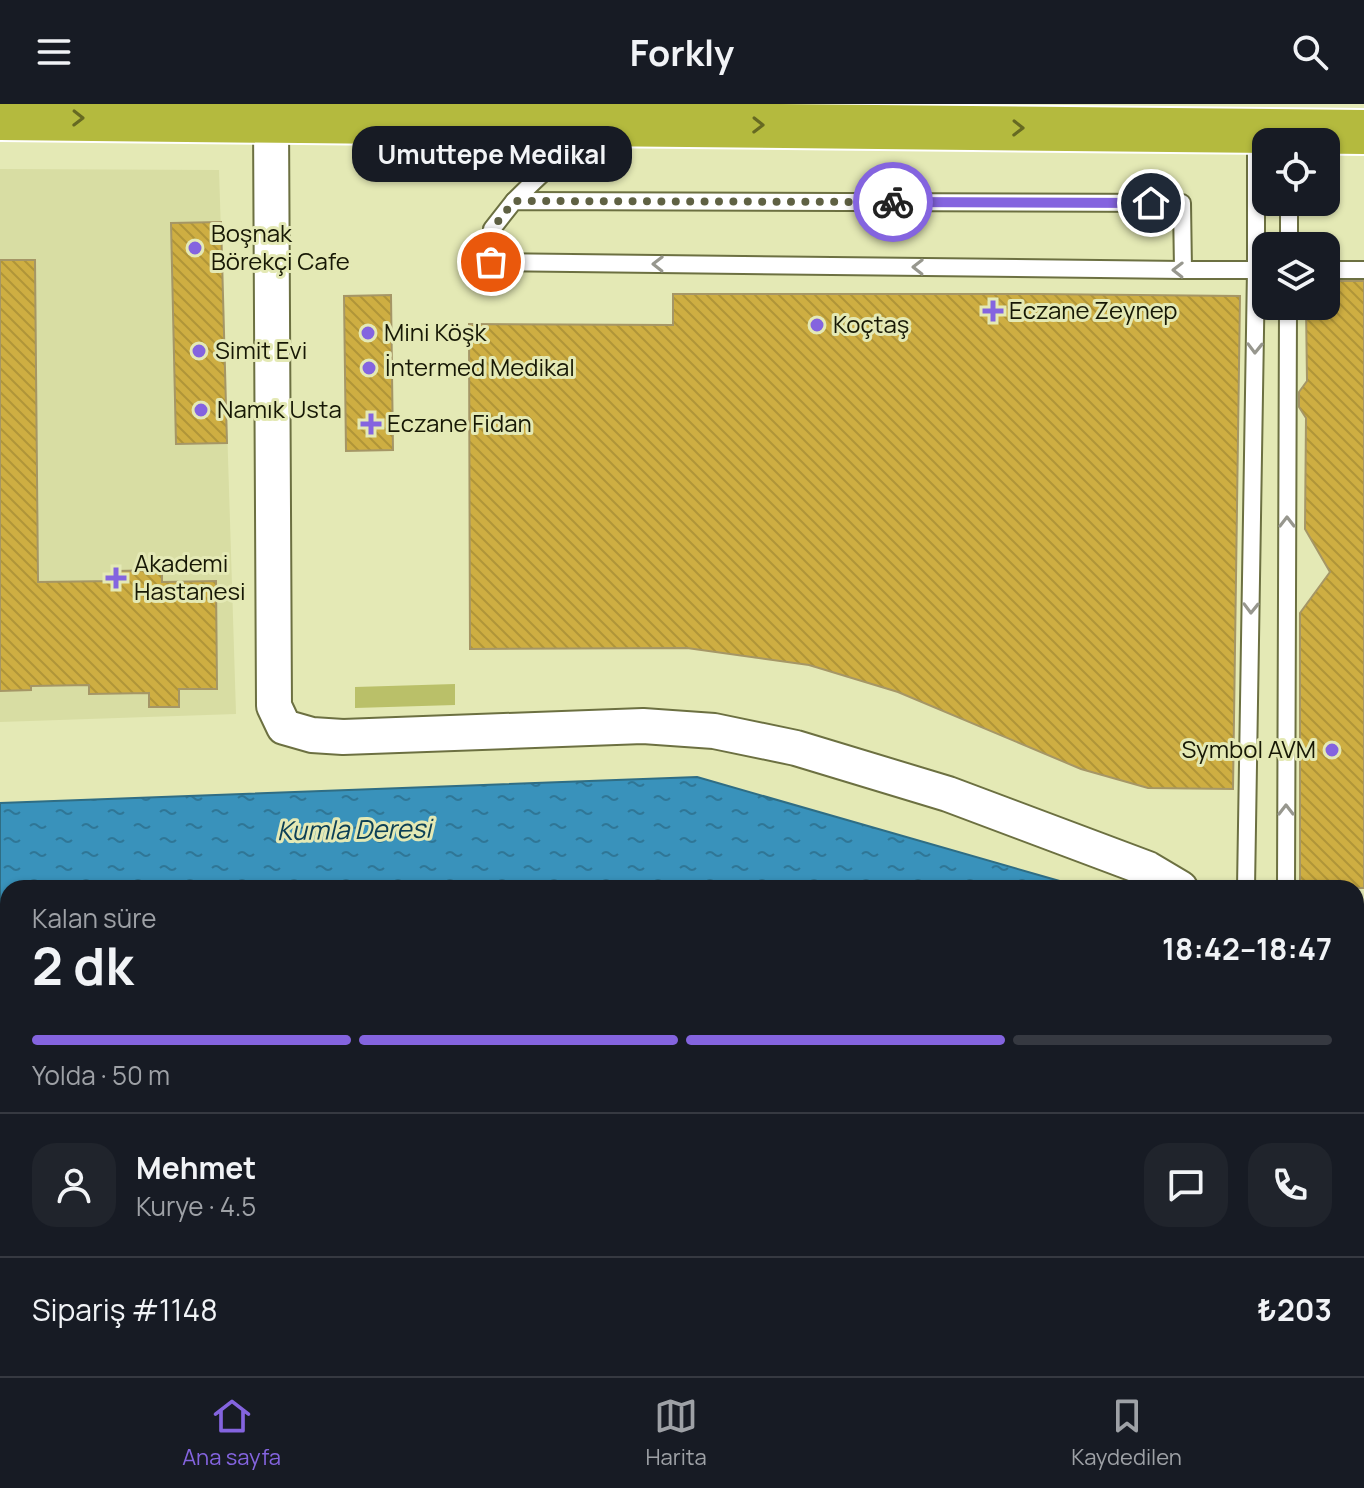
<!DOCTYPE html>
<html lang="tr">
<head>
<meta charset="utf-8">
<style>
	:root { --surface:#171b24; --page:#20242c; --text:#f1f3f6; --muted:#9ea1a6; --line:#363941; --accent:#8464df }
	body { margin:0; font-family:Manrope,sans-serif; background:var(--page); color:var(--text); height:100vh; display:flex; flex-direction:column; font-size:30px; white-space:nowrap }
	* { box-sizing:border-box; margin:0 }
	p { font-size:26px; color:var(--muted) }
	.icon { flex:none; width:44px; height:44px; fill:none; stroke:currentColor; stroke-width:2; stroke-linecap:round; stroke-linejoin:round }
	.map { position:relative; flex:1; overflow:hidden }
	.panel { position:absolute; left:0px; top:776px; width:1364px; height:496px; display:flex; flex-direction:column; background:var(--surface); border-radius:24px 24px 0 0; box-shadow:0 2px 6px #0004 }
	.panel>* { flex:none }
	.controls { position:absolute; left:1252px; top:24px; display:grid; gap:16px }
	.controls a { display:grid; place-items:center; width:88px; height:88px; border-radius:16px; background:var(--surface); box-shadow:0 2px 6px #0004; font-size:40px }
	.pin { position:absolute; display:grid; place-items:center; width:68px; height:68px; color:#fff; margin:-34px; border:4px solid #fff; border-radius:50%; box-shadow:0 2px 8px #0007 }
	.courier { position:absolute; display:grid; place-items:center; width:80px; height:80px; margin:-40px; border:6px solid #8464df; border-radius:50%; background:#fff; color:#222; box-shadow:0 2px 10px #0007 }
	.bubble { position:absolute; height:56px; border-radius:24px; background:var(--surface); box-shadow:0 2px 6px #0004; font-size:26px; font-weight:700; line-height:56px; text-align:center }
	.headline em { font-style:normal; font-weight:700 }
	.headline div { display:flex; flex-direction:column-reverse }
	.headline { display:flex; align-items:center; justify-content:space-between; height:136px; padding:0 32px }
	h1 { font-size:52px; font-weight:700; line-height:60px }
	.bar { display:grid; grid-template-columns:repeat(4,1fr); gap:12px 8px; align-content:center; height:96px; padding:0 32px }
	.bar i { height:10px; border-radius:6px; background:var(--line) }
	.bar .active { background:var(--accent) }
	.bar p { grid-column:span 4 }
	.line { display:flex; align-items:center; gap:20px; padding:0 32px; border-top:2px solid var(--line) }
	.line div { flex:1 }
	.round { display:grid; place-items:center; flex:none; width:84px; height:84px; border-radius:24px; background:var(--page) }
	header { display:flex; justify-content:space-between; align-items:center; height:104px; padding:0 32px; background:var(--surface); font-size:36px; font-weight:700 }
	.tabs { display:flex; justify-content:space-around; align-items:center; height:112px; border-top:2px solid var(--line); background:var(--surface); font-size:22px; color:var(--muted) }
	.tabs a { display:grid; justify-items:center; gap:4px }
	.tabs .active { color:var(--accent) }
	.map>svg:first-child { display:block }
	.built { fill:#d8dda3 }
	.green { fill:#bac069 }
	.forest { fill:url(#forest-crowns) }
	.water { fill:url(#water-ripples); stroke:#2f6d84; stroke-width:2 }
	.building { fill:url(#building-back-hatch); stroke:#a59666; stroke-width:2 }
	.lines { fill:none; stroke-linecap:round; stroke-linejoin:round }
	.lane-casing { stroke:#6c7041; stroke-width:20 }
	.street-casing { stroke:#6c7041; stroke-width:38 }
	.highway-casing { stroke:#fff; stroke-width:48 }
	.path { stroke:#a6aa80; stroke-width:5; stroke-dasharray:6 6; stroke-linecap:butt }
	.lane { stroke:#fff; stroke-width:16 }
	.street { stroke:#fff; stroke-width:34 }
	.highway { stroke:#b4ba3e; stroke-width:44 }
	.oneway { stroke:#666922 }
	.oneway2 { stroke:#97978e }
	.done { stroke:#5f6143; stroke-width:8; stroke-dasharray:0 14.4 }
	.route { stroke:#8464df; stroke-width:10 }
	.poi-dot { fill:#8464df; stroke:#e4e9b5; stroke-width:3 }
	.labels { text-anchor:middle; stroke-width:6; stroke-linejoin:round; paint-order:stroke }
	.poi-label { font-size:24px; fill:#171805; stroke:#e4e9b5; text-anchor:start }
	.water-label { font-size:26px; font-style:italic; fill:#0d4056; stroke:#e4e9b5 }
</style>
</head>
<body>
<header><svg class="icon" aria-label="menu" viewBox="0 0 24 24"><path d="M4 6h16M4 12h16M4 18h16"/></svg>Forkly<svg class="icon" aria-label="search" viewBox="0 0 24 24"><circle cx="10" cy="10" r="6"/><path d="M15 15l6 6"/></svg></header>
<div class="map">
<svg width="1364" height="1272" viewBox="0 0 1364 1272">
	<defs>
		<pattern id="forest-crowns" width="20" height="18" patternUnits="userSpaceOnUse" patternTransform="scale(2)"><rect width="20" height="18" fill="#bac069"/><path d="M2 6a3 3 0 1 1 6 0M12 15a3 3 0 1 1 6 0" fill="none" stroke="#9fa45a"/></pattern>
		<pattern id="water-ripples" width="26" height="14" patternUnits="userSpaceOnUse" patternTransform="scale(2)"><rect width="26" height="14" fill="#3992bb"/><path d="M2 4q2-2 4 0t4 0M15 11q2-2 4 0t4 0" fill="none" stroke="#2f7696"/></pattern>
		<pattern id="building-back-hatch" width="6" height="6" patternUnits="userSpaceOnUse" patternTransform="scale(2)"><rect width="6" height="6" fill="#ceae42"/><path d="M-1 5l2 2M0 0l6 6M5-1l2 2" fill="none" stroke="#b09538"/></pattern>
	</defs>
	<rect width="100%" height="100%" fill="#e4e9b5"/>
	<!-- built -->
	<path class="built" d="M 0,65 L 219,66 L 236,610 L 0,618 Z"/>
	<!-- green -->
	<g class="green">
		<path d="M 455,580 L 455,601 L 355,604 L 355,583 Z"/>
		<path d="M 0,864 L 8,864 L 8,1051 L 0,1054 Z"/>
		<path d="M 635,1264 L 974,1264 L 957,1272 L 631,1272 Z"/>
	</g>
	<!-- forest -->
	<path class="forest" d="M 974,1264 L 1193,1264 L 1199,1272 L 957,1272 Z"/>
	<!-- water -->
	<g class="water">
		<path d="M 697,673 L 1070,780 L 1075,784 L 8,784 L 8,864 L 0,864 L 0,699 Z"/>
		<path d="M 1356,1101 L 1364,1112 L 1364,1272 L 1261,1272 L 1256,1264 L 1356,1264 Z"/>
	</g>
	<!-- building -->
	<g class="building">
		<path d="M 221,118 L 227,339 L 176,340 L 171,119 Z"/>
		<path d="M 0,156 L 35,156 L 38,478 L 116,477 L 116,467 L 162,466 L 162,478 L 216,477 L 217,585 L 179,585 L 179,603 L 149,603 L 149,589 L 89,590 L 89,581 L 31,582 L 31,586 L 0,587 Z"/>
		<path d="M 1326,177 L 1364,177 L 1364,784 L 1300,784 L 1300,509 L 1330,468 L 1305,425 L 1306,314 L 1299,303 L 1299,288 L 1307,277 L 1306,202 L 1326,202 Z"/>
		<path d="M 673,190 L 1037,190 L 1240,192 L 1233,685 L 1148,684 L 1081,665 L 898,588 L 809,561 L 687,544 L 470,545 L 469,220 L 673,221 Z"/>
		<path d="M 391,191 L 393,346 L 346,347 L 344,192 Z"/>
	</g>
	<g class="lines">
		<defs>
			<g id="lane">
				<path d="M 514,97 C 540,72 566,41 604,38"/>
				<path d="M 1289,142 L 1289,98"/>
				<path d="M 1183,166 L 1182,99 L 514,97 L 492,125 L 491,158 L 1183,166 L 1266,166"/>
				<path d="M 1326,166 L 1364,166"/>
				<path d="M 1246,784 L 1256,166 L 1256,30"/>
				<path d="M 1286,784 L 1288,202"/>
			</g>
			<g id="street">
				<path d="M 271,16 L 274,602 L 284,623 L 312,631 L 343,633 L 643,622 L 714,627 L 796,644 L 948,690 L 1148,765 L 1180,784"/>
				<path d="M 1356,998 L 1364,1009"/>
			</g>
			<path id="highway" d="M 0,14 L 1364,28"/>
		</defs>
		<!-- lane casing -->
		<use href="#lane" class="lane-casing"/>
		<!-- street casing -->
		<use href="#street" class="street-casing"/>
		<!-- highway casing -->
		<use href="#highway" class="highway-casing"/>
		<!-- path -->
		<g class="path">
			<path d="M 0,924 L 8,924"/>
			<path d="M 0,1227 L 8,1221"/>
			<path d="M 1219,1264 L 1224,1272"/>
			<path d="M 605,1272 L 609,1264"/>
		</g>
		<!-- lane -->
		<use href="#lane" class="lane"/>
		<!-- street -->
		<use href="#street" class="street"/>
		<!-- highway -->
		<use href="#highway" class="highway"/>
	</g>
	<!-- one-way arrows -->
	<defs><path id="oneway-chevron" d="M-2-3.5L2.5 0L-2 3.5" fill="none" stroke-width="1.6" stroke-linecap="round" stroke-linejoin="round" transform="scale(2)"/></defs>
	<g class="oneway">
		<use href="#oneway-chevron" transform="translate(78 14) rotate(1)"/>
		<use href="#oneway-chevron" transform="translate(758 21) rotate(1)"/>
		<use href="#oneway-chevron" transform="translate(1018 24) rotate(1)"/>
	</g>
	<g class="oneway2">
		<use href="#oneway-chevron" transform="translate(658 160) rotate(-179)"/>
		<use href="#oneway-chevron" transform="translate(918 163) rotate(-179)"/>
		<use href="#oneway-chevron" transform="translate(1178 166) rotate(-179)"/>
		<use href="#oneway-chevron" transform="translate(1255 244) rotate(91)"/>
		<use href="#oneway-chevron" transform="translate(1287 418) rotate(-90)"/>
		<use href="#oneway-chevron" transform="translate(1251 504) rotate(91)"/>
		<use href="#oneway-chevron" transform="translate(1286 706) rotate(-90)"/>
	</g>
	<g class="lines">
		<!-- done -->
		<path class="done" d="M 491,158 L 492,125 L 514,97 L 893,98"/>
		<!-- route -->
		<path class="route" d="M 893,98 L 1151,99"/>
	</g>
	<!-- markers -->
	<g class="poi-dot">
		<circle cx="195" cy="144" r="8"/>
		<path d="M989 195h8v8h8v8h-8v8h-8v-8h-8v-8h8z"/>
		<circle cx="817" cy="221" r="8"/>
		<circle cx="368" cy="229" r="8"/>
		<circle cx="199" cy="247" r="8"/>
		<circle cx="369" cy="264" r="8"/>
		<circle cx="201" cy="306" r="8"/>
		<path d="M367 308h8v8h8v8h-8v8h-8v-8h-8v-8h8z"/>
		<path d="M112 462h8v8h8v8h-8v8h-8v-8h-8v-8h8z"/>
		<circle cx="1332" cy="646" r="8"/>
	</g>
	<g class="labels">
		<!-- poi labels -->
		<g class="poi-label">
			<text x="211" y="138">Boşnak<tspan x="211" dy="28">Börekçi Cafe</tspan></text>
			<text x="1009" y="215">Eczane Zeynep</text>
			<text x="833" y="229">Koçtaş</text>
			<text x="384" y="237">Mini Köşk</text>
			<text x="215" y="255">Simit Evi</text>
			<text x="385" y="272">İntermed Medikal</text>
			<text x="217" y="314">Namık Usta</text>
			<text x="387" y="328">Eczane Fidan</text>
			<text x="134" y="468">Akademi<tspan x="134" dy="28">Hastanesi</tspan></text>
			<text x="1316" y="654" text-anchor="end">Symbol AVM</text>
		</g>
		<!-- water labels -->
		<g class="water-label">
			<text transform="translate(354 726) rotate(-1)" y="9">Kumla Deresi</text>
		</g>
	</g>
</svg>
<div class="controls">
<a><svg class="icon" aria-label="locate" viewBox="0 0 24 24"><circle cx="12" cy="12" r="6"/><path d="M12 2v4M12 18v4M2 12h4M18 12h4"/></svg></a>
<a><svg class="icon" aria-label="layers" viewBox="0 0 24 24"><path d="M12 4l9 5-9 5-9-5zM3 14l9 5 9-5"/></svg></a>
</div>
<div class="pin" style="left:491px;top:158px;background:#ea580c"><svg class="icon" aria-label="bag" viewBox="0 0 24 24"><path d="M5 8h14l-1 12H6zM9 8a3 3 0 0 1 6 0"/></svg></div>
<div class="pin" style="left:1151px;top:99px;background:#1f2937"><svg class="icon" aria-label="home" viewBox="0 0 24 24"><path d="M3 11l9-7 9 7M6 9v11h12V9"/></svg></div>
<div class="courier" style="left:893px;top:98px"><svg class="icon" aria-label="bike" viewBox="0 0 24 24"><circle cx="6" cy="16" r="4"/><circle cx="18" cy="16" r="4"/><path d="M6 16l4-8h5l3 8M10 8l3 8H6M13 5h3"/></svg></div>
<div class="bubble" style="left:352px;top:22px;width:280px">Umuttepe Medikal</div>
<section class="panel">
<div class="headline"><div><h1>2 dk</h1><p>Kalan süre</p></div><em>18:42–18:47</em></div>
<div class="bar"><i class="active"></i><i class="active"></i><i class="active"></i><i></i><p>Yolda · 50 m</p></div>
<div class="line" style="height:144px"><a class="round"><svg class="icon" aria-label="person" viewBox="0 0 24 24"><circle cx="12" cy="8" r="4"/><path d="M4 21q1-7 8-7t8 7"/></svg></a><div><b>Mehmet</b><p>Kurye · 4.5</p></div><a class="round"><svg class="icon" aria-label="chat" viewBox="0 0 24 24"><path d="M4 5h16v11H9l-5 4z"/></svg></a><a class="round"><svg class="icon" aria-label="phone" viewBox="0 0 24 24"><path d="M5 4h4l2 5-3 2q2 4 5 5l2-3 5 2v4C11 20 4 13 5 4z"/></svg></a></div>
<div class="line" style="height:104px"><div>Sipariş #1148</div><b>₺203</b></div>
</section>
</div>
<nav class="tabs">
<a class="active"><svg class="icon" aria-label="home" viewBox="0 0 24 24"><path d="M3 11l9-7 9 7M6 9v11h12V9"/></svg>Ana sayfa</a>
<a><svg class="icon" aria-label="map" viewBox="0 0 24 24"><path d="M3 6l6-2 6 2 6-2v14l-6 2-6-2-6 2zM9 4v14M15 6v14"/></svg>Harita</a>
<a><svg class="icon" aria-label="saved" viewBox="0 0 24 24"><path d="M7 4h10v16l-5-4-5 4z"/></svg>Kaydedilen</a>
</nav>
</body>
</html>
